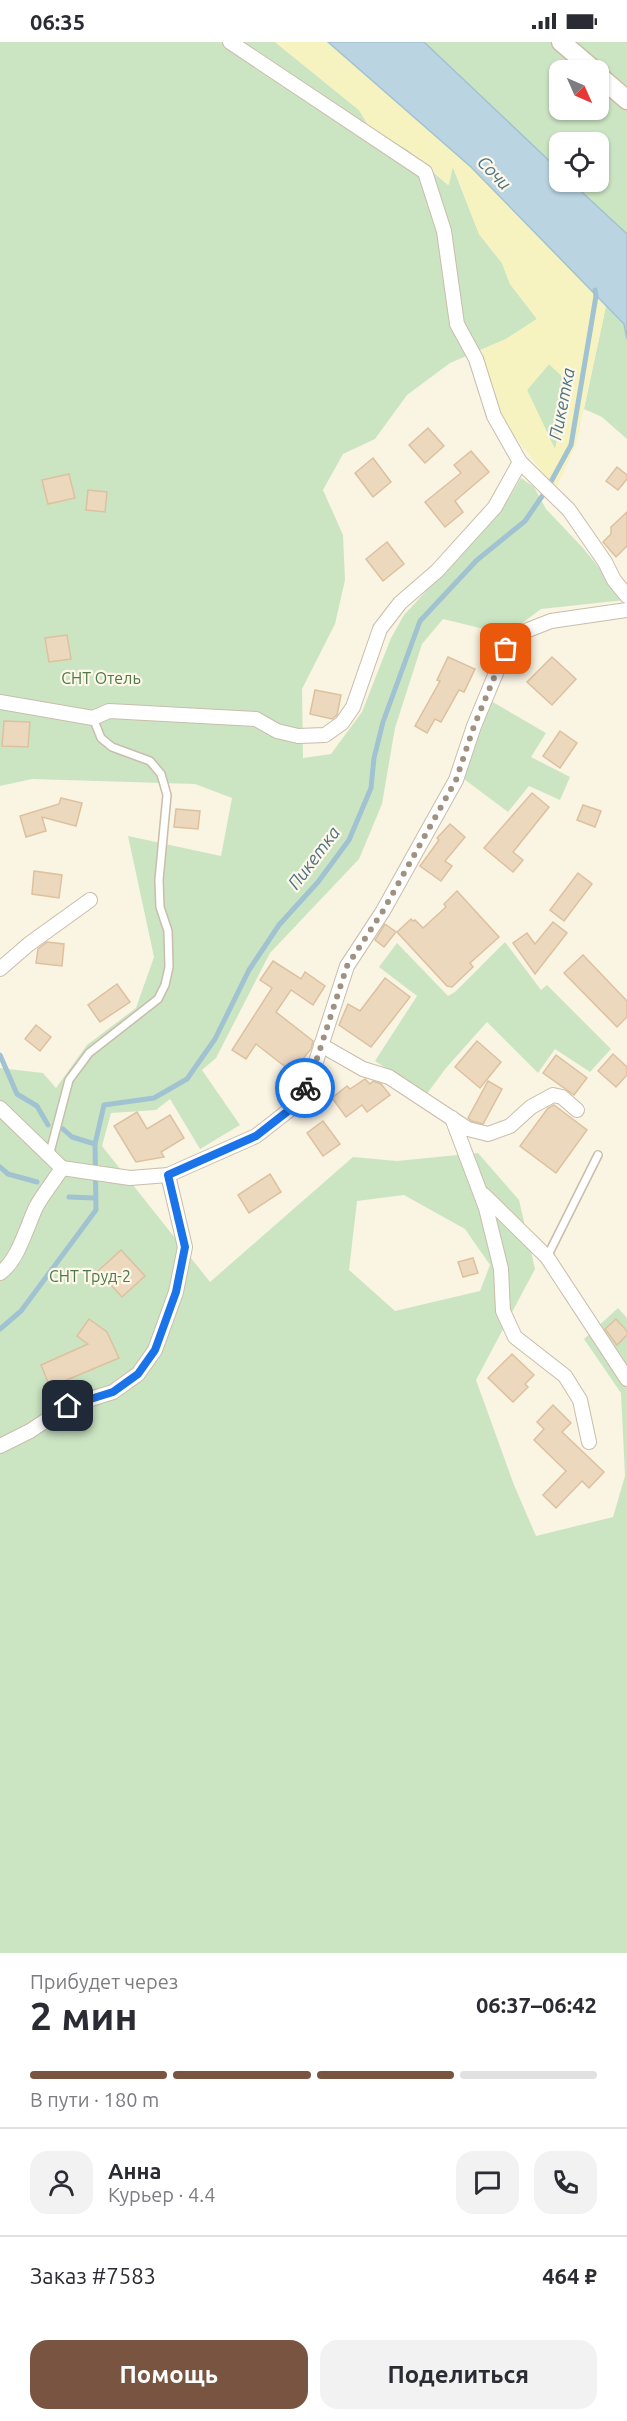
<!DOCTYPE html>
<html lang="ru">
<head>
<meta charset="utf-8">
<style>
	:root { --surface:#fff; --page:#f2f2f3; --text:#2b2b33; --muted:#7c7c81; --line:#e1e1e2; --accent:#795441 }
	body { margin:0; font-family:Ubuntu,sans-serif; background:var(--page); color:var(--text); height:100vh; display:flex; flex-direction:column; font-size:22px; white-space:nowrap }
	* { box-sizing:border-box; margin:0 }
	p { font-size:20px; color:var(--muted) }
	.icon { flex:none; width:33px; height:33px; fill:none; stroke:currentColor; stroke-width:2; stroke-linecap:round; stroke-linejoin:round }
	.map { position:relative; height:1911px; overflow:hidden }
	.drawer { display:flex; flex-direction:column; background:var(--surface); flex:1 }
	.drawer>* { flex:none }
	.needle { width:39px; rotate:135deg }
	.tools { position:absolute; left:549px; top:18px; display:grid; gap:12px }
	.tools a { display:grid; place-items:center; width:60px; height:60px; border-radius:12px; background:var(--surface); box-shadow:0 2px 4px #0004; font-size:30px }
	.pin { position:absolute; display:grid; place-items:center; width:51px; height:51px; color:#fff; margin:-26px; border-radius:12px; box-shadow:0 3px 9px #0006 }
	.courier { position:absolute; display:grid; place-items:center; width:60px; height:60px; margin:-30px; border:4px solid #1a73e8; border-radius:50%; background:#fff; color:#222; box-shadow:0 2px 8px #0007 }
	.summary em { font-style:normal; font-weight:700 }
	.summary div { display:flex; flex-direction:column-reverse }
	.summary { display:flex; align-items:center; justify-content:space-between; height:102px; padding:0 30px }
	h1 { font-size:39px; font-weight:700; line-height:45px }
	.bar { display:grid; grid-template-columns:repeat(4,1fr); gap:9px 6px; align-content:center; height:72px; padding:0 30px }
	.bar i { height:8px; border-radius:4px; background:var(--line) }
	.bar .selected { background:var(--accent) }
	.bar p { grid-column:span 4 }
	.line { display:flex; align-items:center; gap:15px; padding:0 30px; border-top:2px solid var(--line) }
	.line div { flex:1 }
	.round { display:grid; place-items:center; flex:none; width:63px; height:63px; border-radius:18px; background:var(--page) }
	.button { display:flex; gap:12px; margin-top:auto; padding:12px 30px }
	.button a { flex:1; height:69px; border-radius:18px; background:var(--accent); color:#fff; font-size:24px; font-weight:700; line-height:69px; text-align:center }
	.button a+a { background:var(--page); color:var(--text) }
	.status { display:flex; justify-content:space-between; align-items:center; height:42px; padding:0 30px; background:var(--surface); direction:ltr }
	.status svg { height:16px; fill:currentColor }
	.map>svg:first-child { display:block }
	.green { fill:#cbe5c3; fill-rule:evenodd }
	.sand { fill:#f6f3c0; fill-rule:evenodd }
	.water { fill:#bad5e1; stroke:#a1c2d1; stroke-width:1.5 }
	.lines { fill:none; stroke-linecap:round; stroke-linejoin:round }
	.stream { stroke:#a1c2d1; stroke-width:5 }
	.building { fill:#ecd8bd; stroke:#ddc19f; stroke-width:1.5 }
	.lane-casing { stroke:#c9bdab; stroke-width:10 }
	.street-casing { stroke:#c9bdab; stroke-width:16 }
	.secondary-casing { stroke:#ccbea9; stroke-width:21 }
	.lane { stroke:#fff; stroke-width:7 }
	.street { stroke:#fff; stroke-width:14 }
	.secondary { stroke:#fff; stroke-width:18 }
	.done { stroke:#a09281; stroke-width:6; stroke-dasharray:0 10.8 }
	.route { stroke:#1a73e8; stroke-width:8 }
	.labels { text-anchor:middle; stroke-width:4.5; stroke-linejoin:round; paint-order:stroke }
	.park-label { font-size:16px; fill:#4f7a48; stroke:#fdf8e9 }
	.water-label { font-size:18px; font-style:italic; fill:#4c7387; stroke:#fdf8e9 }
</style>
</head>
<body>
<div class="status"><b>06:35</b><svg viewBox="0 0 49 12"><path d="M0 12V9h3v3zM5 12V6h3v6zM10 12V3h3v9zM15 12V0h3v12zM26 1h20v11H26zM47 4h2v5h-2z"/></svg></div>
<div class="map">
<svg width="627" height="1911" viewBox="0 0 627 1911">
	<rect width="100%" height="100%" fill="#faf4e3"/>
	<!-- green -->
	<g class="green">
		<path d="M 0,0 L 275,0 L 359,68 L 370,86 L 408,108 L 448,143 L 452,123 L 479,192 L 502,221 L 510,242 L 537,277 L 506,297 L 450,321 L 407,353 L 375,397 L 343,412 L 323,448 L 343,493 L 345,538 L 335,582 L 302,647 L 303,716 L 331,712 L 362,670 L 391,596 L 404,573 L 503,466 L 521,436 L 534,445 L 546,467 L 583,506 L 625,558 L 541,567 L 521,582 L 480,586 L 443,577 L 422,602 L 395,686 L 382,762 L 359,817 L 270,911 L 216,1016 L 202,1028 L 240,1083 L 200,1107 L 170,1057 L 156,1068 L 111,1071 L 102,1104 L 210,1240 L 353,1115 L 397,1119 L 478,1111 L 519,1158 L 535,1227 L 476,1338 L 514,1443 L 536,1494 L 613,1475 L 625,1434 L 621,1351 L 584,1297 L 618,1266 L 627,1276 L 627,1911 L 0,1911 L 0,1026 L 43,1031 L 56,1046 L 87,1003 L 136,966 L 154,915 L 128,794 L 221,814 L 232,756 L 195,742 L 32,737 L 0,744 ZM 404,1153 L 465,1187 L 490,1223 L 480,1249 L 395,1269 L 349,1228 L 357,1159 Z"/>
		<path d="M 424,0 L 627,0 L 627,192 L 571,140 L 598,140 L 598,100 L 560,100 L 559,128 ZM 560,28 L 598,28 L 598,68 L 560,68 Z"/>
		<path d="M 606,264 L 624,282 L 627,297 L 627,397 L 602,375 L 584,367 Z"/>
		<path d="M 549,322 L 570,341 L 555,408 L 527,348 Z"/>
		<path d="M 491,659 L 546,691 L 531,715 L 570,735 L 560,758 L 529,744 L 508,770 L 464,737 Z"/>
		<path d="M 505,900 L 541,948 L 547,943 L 611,1007 L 590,1030 L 555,1007 L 538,1031 L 487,980 L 446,1026 L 426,1053 L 375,1019 L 417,954 L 379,925 L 397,901 L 448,954 L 455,950 Z"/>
	</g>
	<!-- sand -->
	<path class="sand" d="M 275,0 L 328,0 L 471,125 L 606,264 L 576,402 L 556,447 L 540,433 L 540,427 L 503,379 L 481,308 L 506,297 L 537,277 L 510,242 L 502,221 L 479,192 L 453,124 L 449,143 L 408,108 L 370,86 L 359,68 ZM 549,322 L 570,342 L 555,407 L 527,348 Z"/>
	<!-- water -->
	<path class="water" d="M 328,0 L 424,0 L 559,128 L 560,140 L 571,140 L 627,192 L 627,297 L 624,282 L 471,125 Z"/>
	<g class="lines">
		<!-- stream -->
		<g class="stream">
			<path d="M 0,1013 L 17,1052 L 37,1064 L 48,1083"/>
			<path d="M 63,1087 L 72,1095 L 95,1102"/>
			<path d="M 0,1125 L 8,1132 L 37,1140"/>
			<path d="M 69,1155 L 95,1156"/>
			<path d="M 0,1287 L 21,1269 L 96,1168 L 95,1102 L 104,1063 L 154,1056 L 187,1037 L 215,997 L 249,928 L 279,883 L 318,840 L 349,798 L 371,746 L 374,716 L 383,680 L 420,579 L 477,518 L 525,479 L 547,447 L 571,403 L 596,254 L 595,248"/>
		</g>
	</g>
	<!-- building -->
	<g class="building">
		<path d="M 428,386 L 444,404 L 425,421 L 409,403 Z"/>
		<path d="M 471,409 L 489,430 L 455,459 L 463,470 L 445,485 L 425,460 L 461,431 L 454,423 Z"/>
		<path d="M 373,416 L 391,440 L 373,455 L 355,431 Z"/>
		<path d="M 617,425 L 627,433 L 627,437 L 618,448 L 606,439 Z"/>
		<path d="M 69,432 L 75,456 L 48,462 L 42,438 Z"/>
		<path d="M 88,448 L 107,450 L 105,470 L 86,468 Z"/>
		<path d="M 627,470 L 627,504 L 616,515 L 603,500 L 611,492 L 611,485 Z"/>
		<path d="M 387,500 L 404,522 L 383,539 L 366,517 Z"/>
		<path d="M 67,593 L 71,617 L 49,620 L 45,596 Z"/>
		<path d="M 448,615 L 475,627 L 464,650 L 459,648 L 441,680 L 435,677 L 427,691 L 415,684 L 440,639 L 437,638 Z"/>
		<path d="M 552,615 L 576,637 L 552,663 L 527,640 Z"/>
		<path d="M 315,648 L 341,653 L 337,673 L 332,677 L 310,672 Z"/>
		<path d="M 4,679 L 30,680 L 28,705 L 2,704 Z"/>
		<path d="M 560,689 L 577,701 L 560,726 L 543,714 Z"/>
		<path d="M 532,751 L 549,765 L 513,810 L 523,818 L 513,830 L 484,806 Z"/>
		<path d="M 61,756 L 82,761 L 76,784 L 42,775 L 46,789 L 26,795 L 20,774 L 59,762 Z"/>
		<path d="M 583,763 L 601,769 L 595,785 L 577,778 Z"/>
		<path d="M 176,767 L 200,769 L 198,787 L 174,785 Z"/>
		<path d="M 450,782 L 465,795 L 445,819 L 452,824 L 441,839 L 420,824 L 439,798 L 437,796 Z"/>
		<path d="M 34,829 L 62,833 L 59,856 L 32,852 Z"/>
		<path d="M 578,831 L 592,842 L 564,879 L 550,868 Z"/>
		<path d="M 457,849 L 499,895 L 470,921 L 473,925 L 452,945 L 447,944 L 397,890 L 411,877 L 413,879 L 415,878 L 423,886 L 446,865 L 444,862 Z"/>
		<path d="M 553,880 L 567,891 L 535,932 L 513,901 L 527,891 L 535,902 Z"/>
		<path d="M 385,882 L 396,890 L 384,905 L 375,898 Z"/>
		<path d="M 47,900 L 64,902 L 62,924 L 36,921 L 38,907 Z"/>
		<path d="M 583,913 L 627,959 L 627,975 L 617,985 L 564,931 Z"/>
		<path d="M 273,919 L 301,937 L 305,930 L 325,944 L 313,963 L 291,948 L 276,970 L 313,999 L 311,1007 L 292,1030 L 256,1002 L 246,1017 L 232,1008 L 272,946 L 260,938 Z"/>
		<path d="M 385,936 L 410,955 L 371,1005 L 339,983 L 348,962 L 360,969 Z"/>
		<path d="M 117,942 L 130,960 L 100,980 L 88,963 Z"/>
		<path d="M 36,983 L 51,995 L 40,1009 L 25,997 Z"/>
		<path d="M 477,999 L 501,1020 L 480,1046 L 455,1025 Z"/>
		<path d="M 613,1012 L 627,1025 L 627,1033 L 616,1045 L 598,1029 Z"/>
		<path d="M 556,1013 L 587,1036 L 574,1053 L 543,1031 Z"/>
		<path d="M 365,1037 L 370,1042 L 373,1039 L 381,1042 L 390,1053 L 367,1070 L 362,1063 L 346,1075 L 332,1056 L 347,1044 L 350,1047 Z"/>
		<path d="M 488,1039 L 502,1047 L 483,1082 L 472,1079 L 468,1076 Z"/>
		<path d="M 554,1063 L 587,1088 L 556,1131 L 520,1104 L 548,1066 Z"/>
		<path d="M 137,1070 L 147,1087 L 170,1073 L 184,1096 L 161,1110 L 164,1115 L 136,1120 L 114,1084 Z"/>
		<path d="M 323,1079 L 340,1102 L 323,1114 L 307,1091 Z"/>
		<path d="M 270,1132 L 281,1150 L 249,1171 L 238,1153 Z"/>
		<path d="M 121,1208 L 145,1234 L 122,1255 L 98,1229 Z"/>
		<path d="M 473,1216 L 478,1231 L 463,1235 L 458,1220 Z"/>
		<path d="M 89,1277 L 107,1290 L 119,1316 L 50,1345 L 41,1323 L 88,1302 L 77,1294 Z"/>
		<path d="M 616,1277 L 627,1289 L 627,1293 L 617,1303 L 605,1287 Z"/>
		<path d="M 512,1312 L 534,1333 L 525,1342 L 528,1345 L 513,1360 L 488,1336 Z"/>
		<path d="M 553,1363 L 571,1381 L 562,1390 L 604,1430 L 589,1446 L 582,1439 L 556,1466 L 543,1453 L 566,1429 L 534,1398 L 544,1387 L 537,1380 Z"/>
	</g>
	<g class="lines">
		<defs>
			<g id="lane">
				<path d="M 49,1114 L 69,1038 L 89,1011 L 158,957 L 165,943 L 169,925 L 168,889 L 160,865 L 159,838 L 167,753 L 161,732 L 150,719 L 112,705 L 101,696 L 93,676"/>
				<path d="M 547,1215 L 598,1113"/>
			</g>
			<g id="street">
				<path d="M 230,0 L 425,130 L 444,189 L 457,282 L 476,317 L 494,374 L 520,420 L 569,468 L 605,520 L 614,538 L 627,554"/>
				<path d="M 0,660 L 93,676 L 109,669 L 256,677 L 277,689 L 298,694 L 325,693 L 342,681 L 353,665 L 380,587 L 400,561 L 437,529 L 495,465 L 520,420"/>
				<path d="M 0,927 L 29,902 L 90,858"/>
				<path d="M 321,1003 L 363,1027 L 389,1035 L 468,1087 L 488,1092 L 510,1084 L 531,1065 L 553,1053 L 562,1055 L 577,1068"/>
				<path d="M 0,1066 L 62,1126"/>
				<path d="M 452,1076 L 486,1166 L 501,1227 L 503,1269 L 515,1295 L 565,1334 L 580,1358 L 589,1400"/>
				<path d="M 484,1153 L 547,1215 L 627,1337"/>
				<path d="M 0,1231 C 18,1219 27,1184 36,1165 C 43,1152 54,1139 62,1126 L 130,1136 L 168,1133 L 256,1094 L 288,1069 L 310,1038 L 347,924 L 383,869 L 456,738 L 474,684 L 506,607 L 523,590 L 551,579 L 627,568"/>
				<path d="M 0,1404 L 30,1389 L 68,1364 L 113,1350 L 138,1332 L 155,1308 L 176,1250 L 185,1205 L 168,1133"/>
			</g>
			<g id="secondary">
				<path d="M 561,0 L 594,28"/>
				<path d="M 598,33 L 627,58"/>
			</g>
		</defs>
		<!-- lane casing -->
		<use href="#lane" class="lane-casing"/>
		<!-- street casing -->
		<use href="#street" class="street-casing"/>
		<!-- secondary casing -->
		<use href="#secondary" class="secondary-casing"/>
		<!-- lane -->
		<use href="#lane" class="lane"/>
		<!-- street -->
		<use href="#street" class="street"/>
		<!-- secondary -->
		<use href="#secondary" class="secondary"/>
	</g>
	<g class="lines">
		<!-- done -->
		<path class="done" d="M 305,1046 L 310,1038 L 347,924 L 383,869 L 456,738 L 474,684 L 506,607"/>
		<!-- route -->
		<path class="route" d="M 68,1364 L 113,1350 L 138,1332 L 155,1308 L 176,1250 L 185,1205 L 168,1133 L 256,1094 L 288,1069 L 305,1046"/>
	</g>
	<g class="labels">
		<!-- park labels -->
		<g class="park-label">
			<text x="101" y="642">СНТ Отель</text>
			<text x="90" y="1240">СНТ Труд-2</text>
		</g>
		<!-- water labels -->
		<g class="water-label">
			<text transform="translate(494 131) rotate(46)" y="6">Сочи</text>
			<text transform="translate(562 362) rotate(-79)" y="6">Пикетка</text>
			<text transform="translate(314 816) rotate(-53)" y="6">Пикетка</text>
		</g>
	</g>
</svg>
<div class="tools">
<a><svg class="needle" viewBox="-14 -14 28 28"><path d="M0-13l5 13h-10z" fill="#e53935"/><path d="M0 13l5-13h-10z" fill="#7c7c81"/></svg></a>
<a><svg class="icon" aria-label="locate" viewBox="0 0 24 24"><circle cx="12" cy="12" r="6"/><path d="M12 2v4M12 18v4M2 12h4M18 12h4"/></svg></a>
</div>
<div class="pin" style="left:506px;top:607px;background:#ea580c"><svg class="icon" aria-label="bag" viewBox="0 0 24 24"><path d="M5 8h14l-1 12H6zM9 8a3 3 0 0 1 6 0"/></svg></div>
<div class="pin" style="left:68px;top:1364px;background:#1f2937"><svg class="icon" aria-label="home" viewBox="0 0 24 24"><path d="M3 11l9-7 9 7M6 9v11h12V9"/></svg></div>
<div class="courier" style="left:305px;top:1046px"><svg class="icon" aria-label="bike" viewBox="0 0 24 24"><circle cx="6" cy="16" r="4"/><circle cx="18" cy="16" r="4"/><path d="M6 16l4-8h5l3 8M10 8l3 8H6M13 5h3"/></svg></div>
</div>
<section class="drawer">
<div class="summary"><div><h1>2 мин</h1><p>Прибудет через</p></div><em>06:37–06:42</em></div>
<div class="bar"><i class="selected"></i><i class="selected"></i><i class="selected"></i><i></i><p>В пути · 180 m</p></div>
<div class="line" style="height:108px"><a class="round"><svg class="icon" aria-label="person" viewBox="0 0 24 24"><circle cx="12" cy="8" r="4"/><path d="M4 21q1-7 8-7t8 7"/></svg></a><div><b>Анна</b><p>Курьер · 4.4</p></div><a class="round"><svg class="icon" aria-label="chat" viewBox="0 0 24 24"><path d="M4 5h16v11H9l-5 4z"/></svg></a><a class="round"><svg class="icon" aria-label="phone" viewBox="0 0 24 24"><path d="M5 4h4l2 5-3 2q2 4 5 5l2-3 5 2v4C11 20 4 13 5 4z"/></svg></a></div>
<div class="line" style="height:78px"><div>Заказ #7583</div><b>464 ₽</b></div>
<div class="button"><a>Помощь</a><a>Поделиться</a></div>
</section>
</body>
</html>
